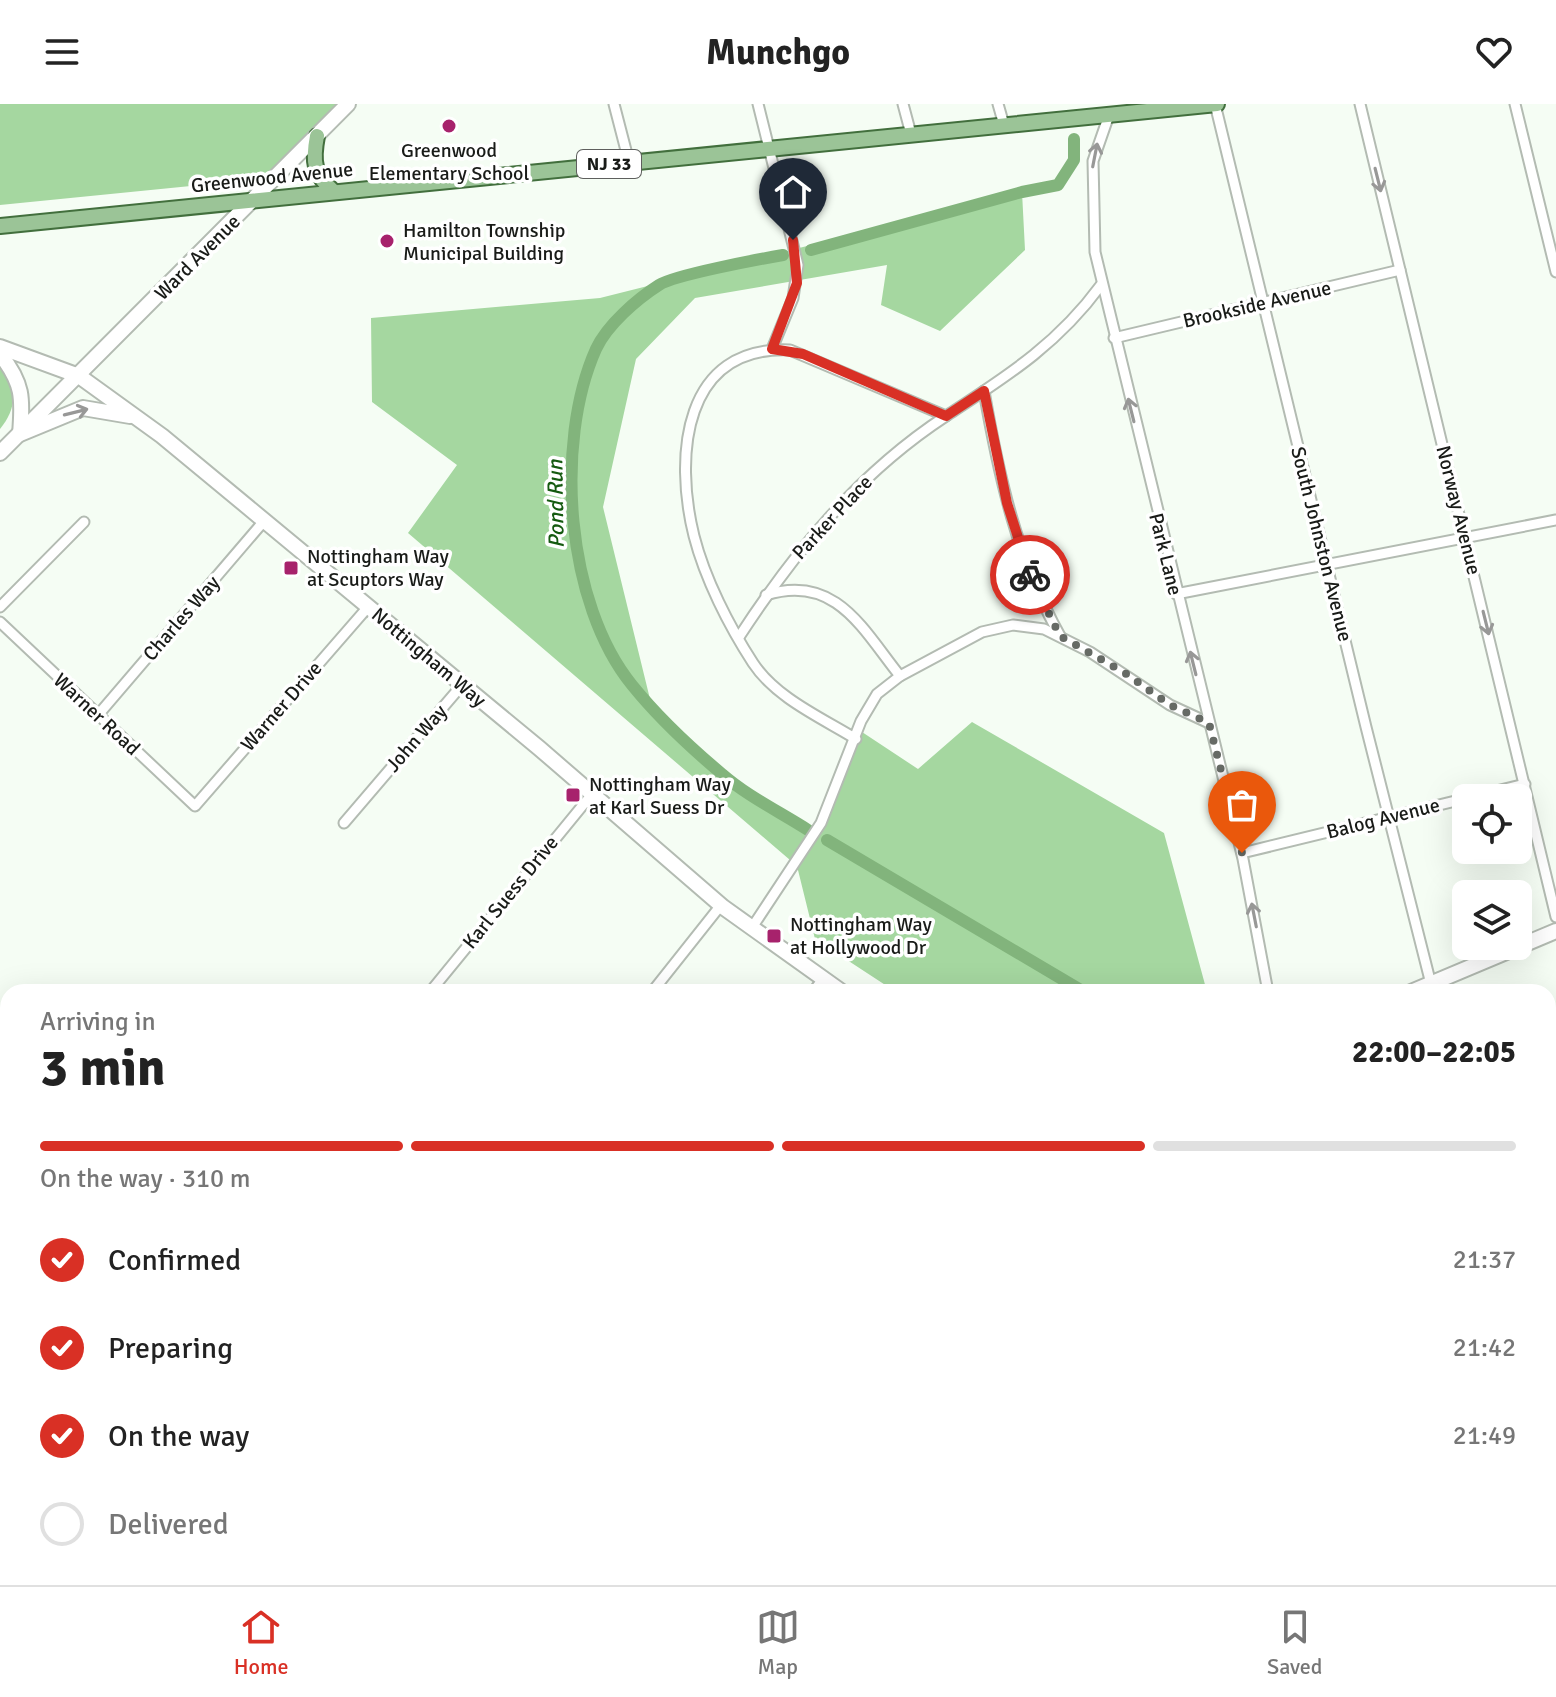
<!DOCTYPE html>
<html lang="en">
<head>
<meta charset="utf-8">
<style>
	:root { --surface:#fff; --page:#f2f2f2; --text:#222; --muted:#767676; --line:#e0e0e0; --accent:#d93025 }
	body { margin:0; font-family:Signika,sans-serif; background:var(--page); color:var(--text); height:100vh; display:flex; flex-direction:column; font-size:30px; white-space:nowrap }
	* { box-sizing:border-box; margin:0 }
	p { font-size:26px; color:var(--muted) }
	.icon { flex:none; width:44px; height:44px; fill:none; stroke:currentColor; stroke-width:2; stroke-linecap:round; stroke-linejoin:round }
	.map { position:relative; flex:1; overflow:hidden }
	.details { position:absolute; left:0px; top:880px; width:1556px; height:602px; display:flex; flex-direction:column; background:var(--surface); border-radius:24px 24px 0 0; box-shadow:0 8px 32px #0002 }
	.details>* { flex:none }
	.buttons { position:absolute; left:1452px; top:680px; display:grid; gap:16px }
	.buttons a { display:grid; place-items:center; width:80px; height:80px; border-radius:12px; background:var(--surface); box-shadow:0 8px 32px #0002; font-size:40px }
	.pin { position:absolute; display:grid; place-items:center; width:68px; height:68px; color:#fff; margin:-82px -34px; border-radius:50% 50% 50% 0; rotate:-45deg; box-shadow:0 0 8px #0007 }
	.pin .icon { rotate:45deg }
	.courier { position:absolute; display:grid; place-items:center; width:80px; height:80px; margin:-40px; border:6px solid #d93025; border-radius:50%; background:#fff; color:#222; box-shadow:0 2px 10px #0007 }
	.summary em { font-style:normal; font-weight:700 }
	.summary div { display:flex; flex-direction:column-reverse }
	.summary { display:flex; align-items:center; justify-content:space-between; height:136px; padding:0 40px }
	h1 { font-size:52px; font-weight:700; line-height:60px }
	.bar { display:grid; grid-template-columns:repeat(4,1fr); gap:12px 8px; align-content:center; height:96px; padding:0 40px }
	.bar i { height:10px; border-radius:6px; background:var(--line) }
	.bar .current { background:var(--accent) }
	.bar p { grid-column:span 4 }
	ol { padding:0 40px; list-style:none }
	li { display:flex; align-items:center; gap:24px; height:88px }
	li p { margin-inline-start:auto }
	li .icon { padding:8px; border-radius:50%; background:var(--accent); color:#fff; stroke-width:4 }
	li:last-child { color:var(--muted) }
	li i { width:44px; height:44px; border:4px solid var(--line); border-radius:50% }
	header { display:flex; justify-content:space-between; align-items:center; height:104px; padding:0 40px; background:var(--surface); font-size:36px; font-weight:700 }
	.tabs { display:flex; justify-content:space-around; align-items:center; height:112px; border-top:2px solid var(--line); background:var(--surface); font-size:22px; color:var(--muted) }
	.tabs a { display:grid; justify-items:center; gap:4px }
	.tabs .current { color:var(--accent) }
	.map>svg:first-child { display:block }
	.green { fill:#a5d7a0 }
	.lines { fill:none; stroke-linecap:round; stroke-linejoin:round }
	.canal { stroke:#82b47c; stroke-width:12 }
	.street-casing { stroke:#b3bbb2; stroke-width:13 }
	.secondary-casing { stroke:#b3bbb2; stroke-width:18 }
	.primary-casing { stroke:#426f3d; stroke-width:18 }
	.street { stroke:#fff; stroke-width:9 }
	.secondary { stroke:#fff; stroke-width:14 }
	.primary { stroke:#9bc497; stroke-width:14 }
	.rail-casing { stroke:#7e837d; stroke-width:7 }
	.rail { stroke:#fff; stroke-width:4; stroke-dasharray:12; stroke-linecap:butt }
	.oneway { stroke:#989897 }
	.done { stroke:#666a65; stroke-width:8; stroke-dasharray:0 14.4 }
	.route { stroke:#d93025; stroke-width:10 }
	.poi-dot { fill:#a7226c; stroke:#fff; stroke-width:3 }
	.labels { text-anchor:middle; stroke-width:7; stroke-linejoin:round; paint-order:stroke }
	.shield { fill:#fff; stroke:#5e5f5d; stroke-width:2 }
	.shield-label { font-size:18px; font-weight:bold; fill:#191b18 }
	.poi-label { font-size:20px; fill:#191b18; stroke:#fff; text-anchor:start }
	.street-label { font-size:20px; fill:#191b18; stroke:#fff }
	.water-label { font-size:22px; font-style:italic; fill:#155a10; stroke:#fff }
</style>
</head>
<body>
<header><svg class="icon" aria-label="menu" viewBox="0 0 24 24"><path d="M4 6h16M4 12h16M4 18h16"/></svg>Munchgo<svg class="icon" aria-label="heart" viewBox="0 0 24 24"><path d="M12 20l-8-8c-3-5 5-10 8-4 3-6 11-1 8 4z"/></svg></header>
<div class="map">
<svg width="1556" height="1481" viewBox="0 0 1556 1481">
	<rect width="100%" height="100%" fill="#f5fdf4"/>
	<!-- green -->
	<g class="green">
		<path d="M 0,0 L 355,0 L 282,73 L 0,101 Z"/>
		<path d="M 1022,88 L 1025,146 L 940,227 L 881,201 L 887,161 L 695,194 L 636,255 L 603,403 L 650,595 L 732,681 L 819,727 L 862,628 L 918,665 L 972,618 L 1164,729 L 1207,888 L 896,888 L 815,835 L 797,762 L 408,429 L 457,361 L 372,298 L 371,214 L 600,194 Z"/>
		<path d="M 0,264 C 18,284 17,304 0,325 Z"/>
		<path d="M 1179,1474 L 1239,1480 L 1156,1481 Z"/>
	</g>
	<g class="lines">
		<!-- canal -->
		<g class="canal">
			<path d="M 811,146 L 1022,88 L 1058,81 L 1074,56 L 1074,35"/>
			<path d="M 783,151 C 760,155 674,171 659,181 C 637,195 607,221 596,245 C 554,339 566,500 632,581 C 657,612 691,644 722,670 C 747,692 780,708 808,726"/>
			<path d="M 827,736 L 1084,888"/>
			<path d="M 1548,934 L 1556,928"/>
		</g>
		<defs>
			<g id="street">
				<path d="M 614,0 L 629,58"/>
				<path d="M 758,0 L 798,161 L 793,194 L 772,245"/>
				<path d="M 903,0 L 911,30"/>
				<path d="M 998,0 L 1004,21"/>
				<path d="M 1215,0 L 1366,623 L 1433,888"/>
				<path d="M 1360,0 L 1556,813"/>
				<path d="M 1515,0 L 1556,168"/>
				<path d="M 1109,11 L 1093,57 L 1095,148 L 1243,755 L 1268,888"/>
				<path d="M 1114,234 L 1400,166"/>
				<path d="M 984,287 C 999,373 1017,455 1060,532"/>
				<path d="M 1176,490 L 1556,416"/>
				<path d="M 766,491 C 836,469 863,526 900,572"/>
				<path d="M 0,503 L 84,418"/>
				<path d="M 0,518 L 195,702 L 368,503"/>
				<path d="M 739,533 C 795,447 859,369 946,312"/>
				<path d="M 98,611 L 264,417"/>
				<path d="M 856,635 C 822,614 776,594 753,559 C 729,522 705,475 694,432 C 674,352 683,241 790,246 L 946,312 C 1007,272 1057,241 1101,181"/>
				<path d="M 344,719 L 462,581"/>
				<path d="M 1242,749 L 1525,680"/>
				<path d="M 751,825 L 821,719 L 861,617 L 877,590 L 900,572 L 982,528 L 1013,521 L 1044,525 L 1090,548 L 1170,601 L 1209,619"/>
				<path d="M 430,888 L 592,690"/>
				<path d="M 652,888 L 721,801"/>
				<path d="M 813,888 L 823,875"/>
				<path d="M 1548,1080 L 1556,1077"/>
			</g>
			<g id="secondary">
				<path d="M 0,243 L 79,272 L 162,332 L 539,644 L 723,803 L 842,888"/>
				<path d="M 0,250 C 23,279 23,294 20,330 L 83,304 L 130,312"/>
				<path d="M 0,349 L 348,0"/>
				<path d="M 1411,888 L 1556,827"/>
				<path d="M 1548,1294 L 1556,1298"/>
				<path d="M 219,1481 L 243,1474"/>
				<path d="M 626,1481 L 632,1474"/>
			</g>
			<g id="primary">
				<path d="M 317,32 C 312,58 314,70 333,87"/>
				<path d="M 0,122 L 1217,0"/>
			</g>
		</defs>
		<!-- street casing -->
		<use href="#street" class="street-casing"/>
		<!-- secondary casing -->
		<use href="#secondary" class="secondary-casing"/>
		<!-- primary casing -->
		<use href="#primary" class="primary-casing"/>
		<!-- street -->
		<use href="#street" class="street"/>
		<!-- secondary -->
		<use href="#secondary" class="secondary"/>
		<!-- primary -->
		<use href="#primary" class="primary"/>
		<defs>
			<g id="rail">
				<path d="M 1548,1305 L 1556,1303"/>
				<path d="M 1548,1320 L 1556,1317"/>
				<path d="M 1548,1335 L 1556,1333"/>
				<path d="M 987,1481 L 1009,1474"/>
				<path d="M 1010,1481 L 1033,1474"/>
				<path d="M 1032,1481 L 1054,1474"/>
				<path d="M 1055,1481 L 1077,1474"/>
				<path d="M 1079,1481 L 1102,1474"/>
				<path d="M 1105,1481 L 1127,1474"/>
			</g>
		</defs>
		<!-- rail casing -->
		<use href="#rail" class="rail-casing"/>
		<!-- rail -->
		<use href="#rail" class="rail"/>
	</g>
	<!-- one-way arrows -->
	<defs><path id="oneway-shaft" d="M-6 0H5M1.5-3L5.5 0L1.5 3" fill="none" stroke-width="1.6" stroke-linecap="round" stroke-linejoin="round" transform="scale(2)"/></defs>
	<g class="oneway">
		<use href="#oneway-shaft" transform="translate(1095 51) rotate(-79)"/>
		<use href="#oneway-shaft" transform="translate(1378 76) rotate(76)"/>
		<use href="#oneway-shaft" transform="translate(1131 306) rotate(-104)"/>
		<use href="#oneway-shaft" transform="translate(76 308) rotate(-14)"/>
		<use href="#oneway-shaft" transform="translate(1486 519) rotate(76)"/>
		<use href="#oneway-shaft" transform="translate(1193 559) rotate(-104)"/>
		<use href="#oneway-shaft" transform="translate(1254 811) rotate(-101)"/>
	</g>
	<g class="lines">
		<!-- done -->
		<path class="done" d="M 1030,471 L 1060,532 L 1125,569 L 1170,601 L 1209,619 L 1242,749"/>
		<!-- route -->
		<path class="route" d="M 793,136 L 797,179 L 772,245 L 803,250 L 946,312 L 984,287 L 1007,399 L 1030,471"/>
	</g>
	<!-- markers -->
	<g class="poi-dot">
		<circle cx="449" cy="22" r="8"/>
		<circle cx="387" cy="137" r="8"/>
		<rect x="283" y="456" width="16" height="16" rx="4"/>
		<rect x="565" y="683" width="16" height="16" rx="4"/>
		<rect x="766" y="824" width="16" height="16" rx="4"/>
	</g>
	<g class="labels">
		<!-- shield labels -->
		<rect class="shield" x="577" y="46" width="64" height="28" rx="6"/>
		<g class="shield-label">
			<text x="609" y="66">NJ 33</text>
		</g>
		<!-- poi labels -->
		<g class="poi-label">
			<text x="449" y="53" text-anchor="middle">Greenwood<tspan x="449" dy="23">Elementary School</tspan></text>
			<text x="403" y="133">Hamilton Township<tspan x="403" dy="23">Municipal Building</tspan></text>
			<text x="307" y="459">Nottingham Way<tspan x="307" dy="23">at Scuptors Way</tspan></text>
			<text x="589" y="687">Nottingham Way<tspan x="589" dy="23">at Karl Suess Dr</tspan></text>
			<text x="790" y="827">Nottingham Way<tspan x="790" dy="23">at Hollywood Dr</tspan></text>
		</g>
		<!-- street labels -->
		<g class="street-label">
			<text transform="translate(272 73) rotate(-6)" y="7">Greenwood Avenue</text>
			<text transform="translate(197 153) rotate(-45)" y="7">Ward Avenue</text>
			<text transform="translate(1257 200) rotate(-13)" y="7">Brookside Avenue</text>
			<text transform="translate(1459 406) rotate(76)" y="7">Norway Avenue</text>
			<text transform="translate(832 413) rotate(-47)" y="7">Parker Place</text>
			<text transform="translate(1322 440) rotate(76)" y="7">South Johnston Avenue</text>
			<text transform="translate(1166 450) rotate(76)" y="7">Park Lane</text>
			<text transform="translate(181 514) rotate(-49)" y="7">Charles Way</text>
			<text transform="translate(429 553) rotate(40)" y="7">Nottingham Way</text>
			<text transform="translate(281 602) rotate(-49)" y="7">Warner Drive</text>
			<text transform="translate(97 610) rotate(43)" y="7">Warner Road</text>
			<text transform="translate(416 634) rotate(-49)" y="7">John Way</text>
			<text transform="translate(1383 714) rotate(-14)" y="7">Balog Avenue</text>
			<text transform="translate(510 788) rotate(-51)" y="7">Karl Suess Drive</text>
		</g>
		<!-- water labels -->
		<g class="water-label">
			<text transform="translate(555 400) rotate(-91)" y="8">Pond Run</text>
		</g>
	</g>
</svg>
<div class="buttons">
<a><svg class="icon" aria-label="locate" viewBox="0 0 24 24"><circle cx="12" cy="12" r="6"/><path d="M12 2v4M12 18v4M2 12h4M18 12h4"/></svg></a>
<a><svg class="icon" aria-label="layers" viewBox="0 0 24 24"><path d="M12 4l9 5-9 5-9-5zM3 14l9 5 9-5"/></svg></a>
</div>
<div class="pin" style="left:1242px;top:749px;background:#ea580c"><svg class="icon" aria-label="bag" viewBox="0 0 24 24"><path d="M5 8h14l-1 12H6zM9 8a3 3 0 0 1 6 0"/></svg></div>
<div class="pin" style="left:793px;top:136px;background:#1f2937"><svg class="icon" aria-label="home" viewBox="0 0 24 24"><path d="M3 11l9-7 9 7M6 9v11h12V9"/></svg></div>
<div class="courier" style="left:1030px;top:471px"><svg class="icon" aria-label="bike" viewBox="0 0 24 24"><circle cx="6" cy="16" r="4"/><circle cx="18" cy="16" r="4"/><path d="M6 16l4-8h5l3 8M10 8l3 8H6M13 5h3"/></svg></div>
<section class="details">
<div class="summary"><div><h1>3 min</h1><p>Arriving in</p></div><em>22:00–22:05</em></div>
<div class="bar"><i class="current"></i><i class="current"></i><i class="current"></i><i></i><p>On the way · 310 m</p></div>
<ol>
<li><svg class="icon" aria-label="check" viewBox="0 0 24 24"><path d="M5 12l5 5 9-10"/></svg>Confirmed<p>21:37</p></li>
<li><svg class="icon" aria-label="check" viewBox="0 0 24 24"><path d="M5 12l5 5 9-10"/></svg>Preparing<p>21:42</p></li>
<li><svg class="icon" aria-label="check" viewBox="0 0 24 24"><path d="M5 12l5 5 9-10"/></svg>On the way<p>21:49</p></li>
<li><i></i>Delivered</li>
</ol>
</section>
</div>
<nav class="tabs">
<a class="current"><svg class="icon" aria-label="home" viewBox="0 0 24 24"><path d="M3 11l9-7 9 7M6 9v11h12V9"/></svg>Home</a>
<a><svg class="icon" aria-label="map" viewBox="0 0 24 24"><path d="M3 6l6-2 6 2 6-2v14l-6 2-6-2-6 2zM9 4v14M15 6v14"/></svg>Map</a>
<a><svg class="icon" aria-label="saved" viewBox="0 0 24 24"><path d="M7 4h10v16l-5-4-5 4z"/></svg>Saved</a>
</nav>
</body>
</html>
